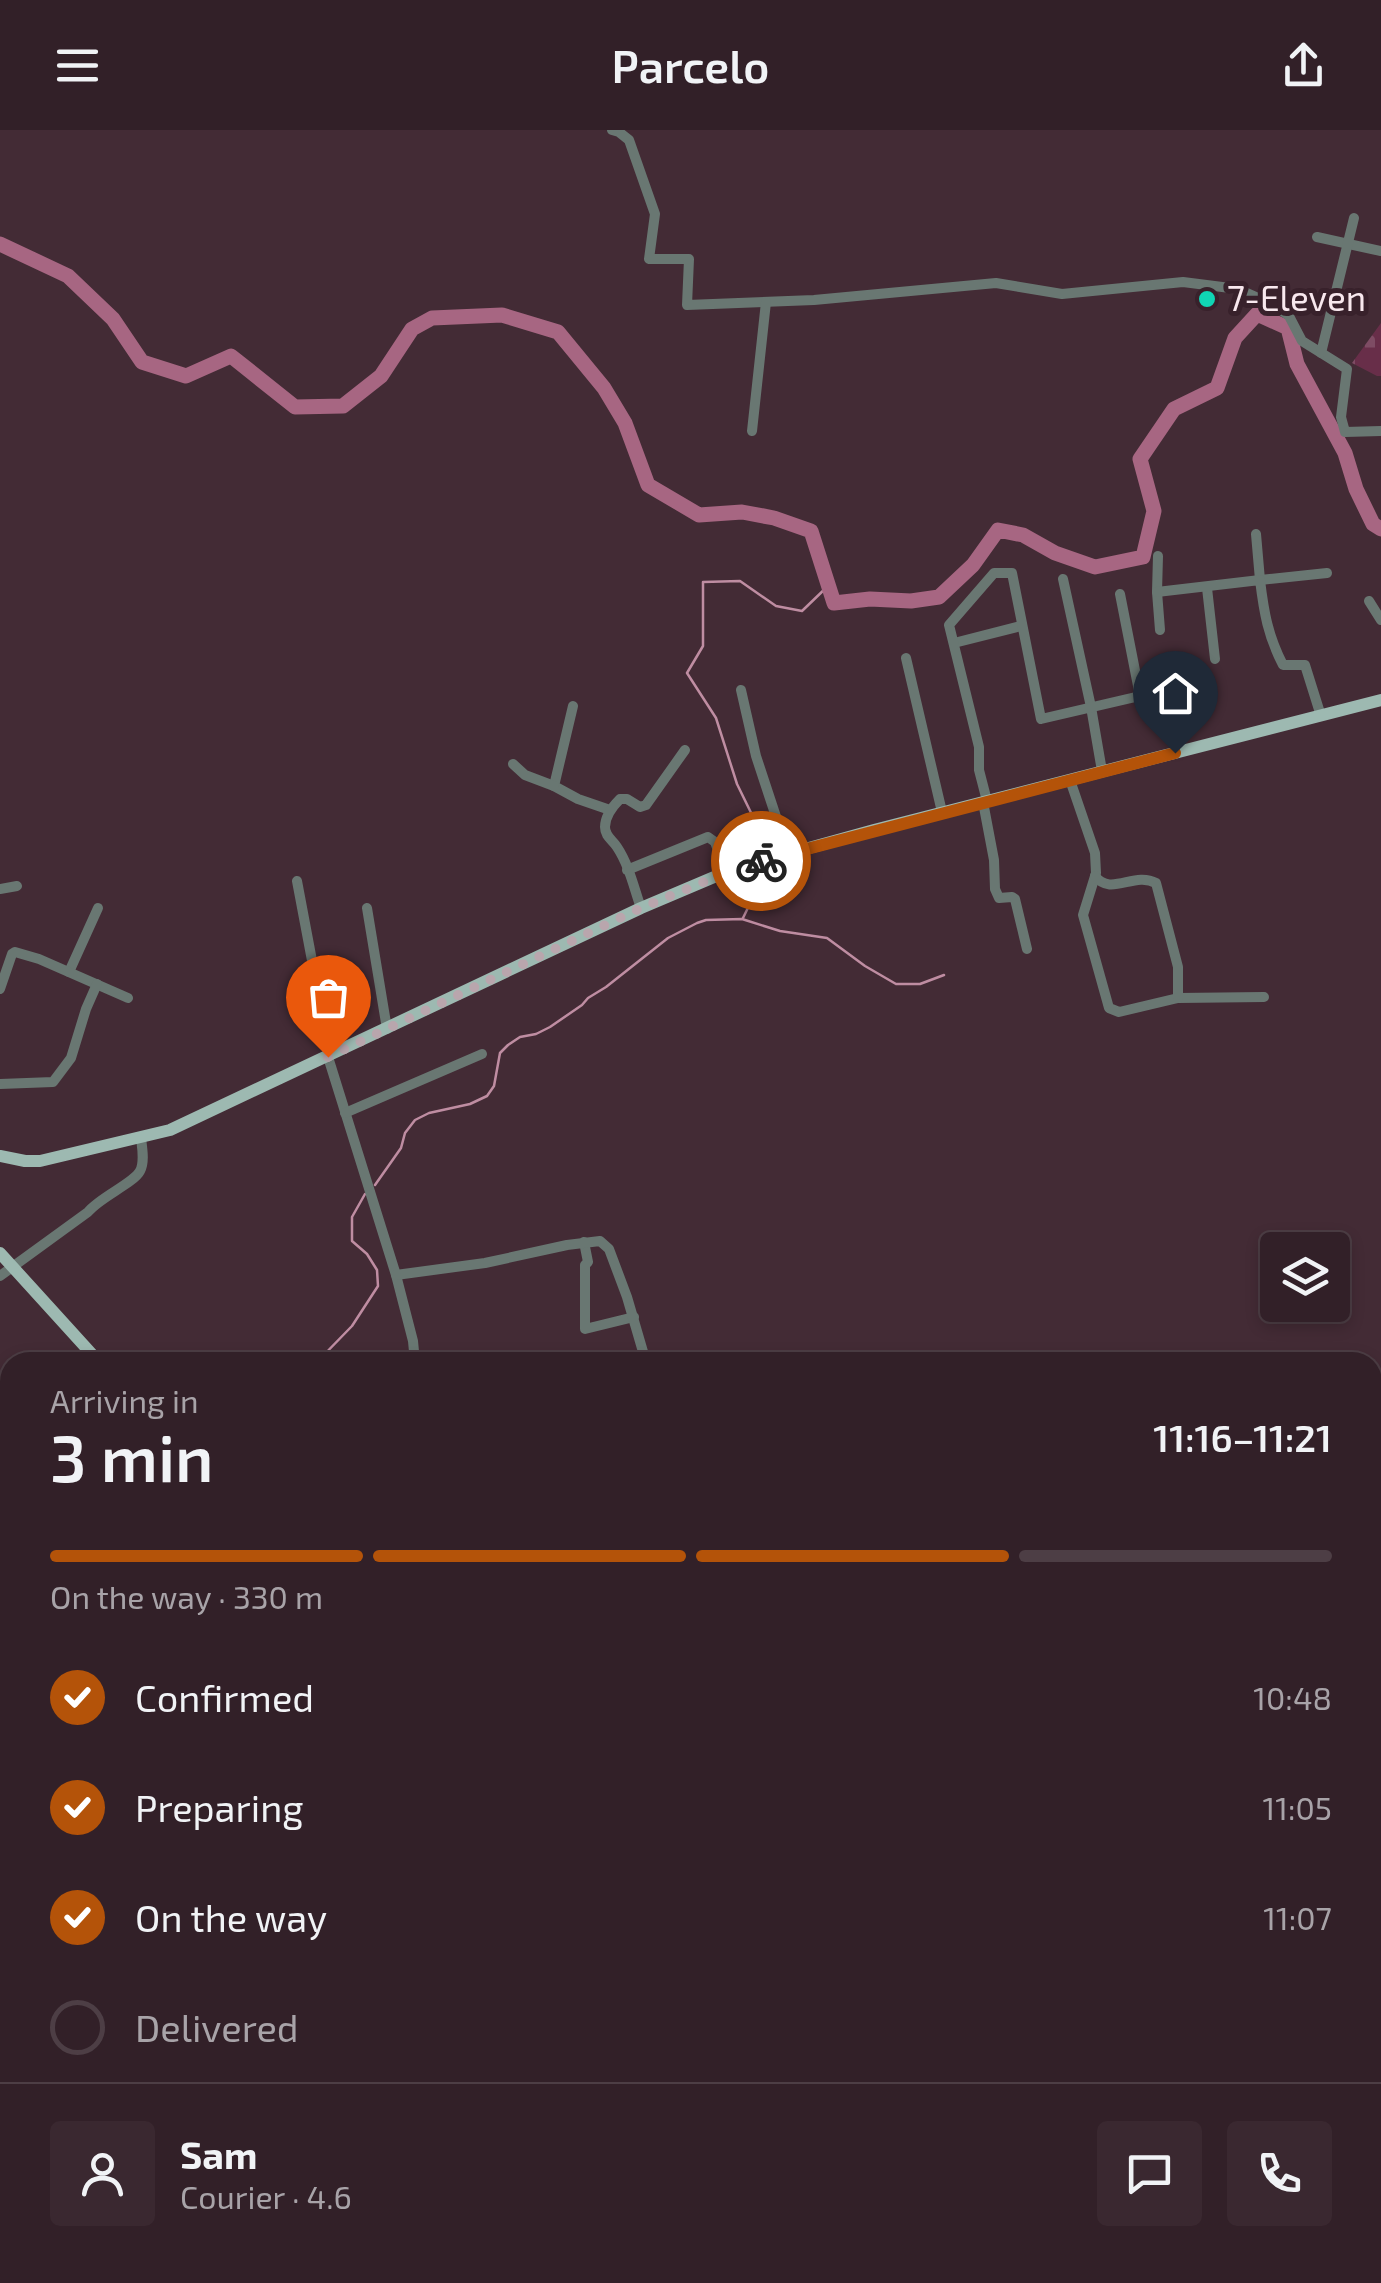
<!DOCTYPE html>
<html lang="en">
<head>
<meta charset="utf-8">
<style>
	:root { --surface:#322028; --page:#3a2830; --text:#f1f3f6; --muted:#a8a3a8; --line:#4d3e45; --accent:#b45309 }
	body { margin:0; font-family:"Exo 2",sans-serif; background:var(--page); color:var(--text); height:100vh; display:flex; flex-direction:column; font-size:38px; white-space:nowrap }
	* { box-sizing:border-box; margin:0 }
	p { font-size:32px; color:var(--muted) }
	.icon { flex:none; width:55px; height:55px; fill:none; stroke:currentColor; stroke-width:2; stroke-linecap:round; stroke-linejoin:round }
	.map { position:relative; flex:1; overflow:hidden }
	.drawer { position:absolute; left:0px; top:1222px; width:1382px; height:932px; display:flex; flex-direction:column; background:var(--surface); border-radius:30px 30px 0 0; box-shadow:0 5px 15px #0003,0 0 0 2px var(--line) }
	.drawer>* { flex:none }
	.tools { position:absolute; left:1260px; top:1102px; display:grid; gap:20px }
	.tools a { display:grid; place-items:center; width:90px; height:90px; border-radius:10px; background:var(--surface); box-shadow:0 5px 15px #0003,0 0 0 2px var(--line); font-size:50px }
	.pin { position:absolute; display:grid; place-items:center; width:85px; height:85px; color:#fff; margin:-102px -42px; border-radius:50% 50% 50% 0; rotate:-45deg; box-shadow:0 0 10px #0007 }
	.pin .icon { rotate:45deg }
	.courier { position:absolute; display:grid; place-items:center; width:100px; height:100px; margin:-50px; border:8px solid #b45309; border-radius:50%; background:#fff; color:#222; box-shadow:0 2px 12px #0007 }
	.overview em { font-style:normal; font-weight:600 }
	.overview div { display:flex; flex-direction:column-reverse }
	.overview { display:flex; align-items:center; justify-content:space-between; height:170px; padding:0 50px }
	h1 { font-size:65px; font-weight:600; line-height:75px }
	.bar { display:grid; grid-template-columns:repeat(4,1fr); gap:15px 10px; align-content:center; height:120px; padding:0 50px }
	.bar i { height:12px; border-radius:8px; background:var(--line) }
	.bar .on { background:var(--accent) }
	.bar p { grid-column:span 4 }
	.line { display:flex; align-items:center; gap:25px; padding:0 50px; border-top:2px solid var(--line) }
	.line div { flex:1 }
	.round { display:grid; place-items:center; flex:none; width:105px; height:105px; border-radius:10px; background:var(--page) }
	ol { padding:0 50px; list-style:none }
	li { display:flex; align-items:center; gap:30px; height:110px }
	li p { margin-inline-start:auto }
	li .icon { padding:10px; border-radius:50%; background:var(--accent); color:#fff; stroke-width:4 }
	li:last-child { color:var(--muted) }
	li i { width:55px; height:55px; border:5px solid var(--line); border-radius:50% }
	header { display:flex; justify-content:space-between; align-items:center; height:130px; padding:0 50px; background:var(--surface); font-size:45px; font-weight:600 }
	.map>svg:first-child { display:block }
	.cemetery { fill:url(#cemetery-stones) }
	.lines { fill:none; stroke-linecap:round; stroke-linejoin:round }
	.stream { stroke:#bf8da2; stroke-width:2.5 }
	.river { stroke:#a76682; stroke-width:15 }
	.minor { stroke:#697772; stroke-width:10 }
	.major { stroke:#9db9b1; stroke-width:12 }
	.done { stroke:#b9a6ad; stroke-width:10; stroke-dasharray:0 18 }
	.route { stroke:#b45309; stroke-width:12 }
	.poi-dot { fill:#10d5b4; stroke:#38212b; stroke-width:4 }
	.labels { text-anchor:middle; stroke-width:10; stroke-linejoin:round; paint-order:stroke }
	.poi-label { font-size:35px; fill:#f8e8ee; stroke:#38212b; text-anchor:start }
</style>
</head>
<body>
<header><svg class="icon" aria-label="menu" viewBox="0 0 24 24"><path d="M4 6h16M4 12h16M4 18h16"/></svg>Parcelo<svg class="icon" aria-label="share" viewBox="0 0 24 24"><path d="M12 15V3M7 8l5-5 5 5M5 13v7h14v-7"/></svg></header>
<div class="map">
<svg width="1381" height="2153" viewBox="0 0 1381 2153">
	<defs>
		<pattern id="cemetery-stones" width="16" height="16" patternUnits="userSpaceOnUse" patternTransform="scale(2.5)"><rect width="16" height="16" fill="#682e49"/><path d="M2 7V4a2 2 0 0 1 4 0v3zM10 15v-3a2 2 0 0 1 4 0v3z" fill="#7e4c64"/></pattern>
	</defs>
	<rect width="100%" height="100%" fill="#432b35"/>
	<!-- cemetery -->
	<path class="cemetery" d="M 1381,193 L 1381,246 L 1377,246 L 1352,233 Z"/>
	<g class="lines">
		<!-- stream -->
		<g class="stream">
			<path d="M 760,727 L 757,695 L 737,654 L 716,588 L 687,543 L 703,516 L 703,452 L 740,451 L 776,476 L 802,481 L 828,456"/>
			<path d="M 743,788 L 762,749 L 761,735"/>
			<path d="M 375,1055 L 401,1018 L 405,1003 L 415,990 L 429,983 L 470,974 L 487,966 L 494,956 L 500,923 L 508,915 L 520,907 L 536,904 L 550,897 L 582,875 L 588,868 L 606,857 L 668,808 L 697,793 L 706,790 L 742,789 L 780,801 L 827,808 L 865,836 L 896,854 L 920,854 L 944,845"/>
			<path d="M 317,1232 L 352,1196 L 378,1156 L 377,1140 L 367,1124 L 352,1111 L 352,1087 L 365,1064"/>
			<path d="M 0,1473 L 10,1468"/>
			<path d="M 1372,1634 L 1381,1630"/>
			<path d="M 1381,1869 L 1381,1883"/>
			<path d="M 1372,1931 L 1381,1910"/>
			<path d="M 1192,2153 L 1198,2145"/>
		</g>
		<!-- river -->
		<path class="river" d="M 0,114 L 68,146 L 113,189 L 142,232 L 186,246 L 231,226 L 295,277 L 343,276 L 381,246 L 412,199 L 432,188 L 502,185 L 558,202 L 604,258 L 625,293 L 648,355 L 699,385 L 742,382 L 774,388 L 811,401 L 834,473 L 870,469 L 911,471 L 939,467 L 973,435 L 998,400 L 1023,405 L 1055,423 L 1095,437 L 1143,427 L 1154,381 L 1140,329 L 1174,279 L 1217,258 L 1235,208 L 1257,184 L 1288,198 L 1297,234 L 1345,323 L 1356,359 L 1373,394 L 1381,399"/>
		<!-- minor -->
		<g class="minor">
			<path d="M 612,0 L 619,2 L 629,10 L 655,84 L 649,129 L 689,129 L 687,175 L 814,170 L 996,153 L 1062,164 L 1183,152 L 1238,159 L 1274,175 L 1289,186 L 1302,211 L 1347,239 L 1341,287 L 1345,302 L 1381,301"/>
			<path d="M 1317,107 L 1381,121"/>
			<path d="M 1321,223 L 1354,88"/>
			<path d="M 752,301 L 766,172"/>
			<path d="M 1256,404 L 1260,450 L 1327,443"/>
			<path d="M 1158,426 L 1157,462 L 1160,500"/>
			<path d="M 1063,449 L 1091,577 L 1102,641"/>
			<path d="M 1207,458 L 1215,529"/>
			<path d="M 1157,462 L 1260,450 C 1264,483 1268,506 1283,535 L 1305,535 L 1321,586"/>
			<path d="M 1369,471 L 1381,490"/>
			<path d="M 954,513 L 1021,496"/>
			<path d="M 906,528 L 942,682"/>
			<path d="M 741,560 L 756,626 L 788,723"/>
			<path d="M 573,576 L 554,656 L 578,669 L 610,680"/>
			<path d="M 513,634 L 525,645 L 554,656"/>
			<path d="M 1070,650 L 1095,723 L 1096,743 L 1083,785 L 1109,878 L 1119,882 L 1178,868 L 1264,867"/>
			<path d="M 987,671 L 979,640 L 979,617 L 949,495 L 994,443 L 1012,443 L 1041,589 L 1140,566 L 1120,464"/>
			<path d="M 983,672 L 994,730 L 995,759 L 999,768 L 1012,767 L 1015,769 L 1027,819"/>
			<path d="M 627,740 L 708,707 L 715,712 L 726,742"/>
			<path d="M 1095,746 C 1111,767 1134,741 1156,753 L 1178,837 L 1178,868"/>
			<path d="M 297,751 L 330,926"/>
			<path d="M 0,759 L 17,756"/>
			<path d="M 367,778 L 387,899"/>
			<path d="M 641,778 C 634,758 629,735 617,717 C 613,710 605,707 605,697 C 605,686 612,677 620,669 L 627,669 L 640,677 L 646,675 L 685,620"/>
			<path d="M 69,842 L 98,778"/>
			<path d="M 0,859 L 12,824 L 15,822 L 39,829 L 128,868"/>
			<path d="M 328,927 L 396,1145 L 413,1211 L 415,1232"/>
			<path d="M 0,954 L 53,952 L 71,928 L 86,879 L 97,854"/>
			<path d="M 345,983 L 482,924"/>
			<path d="M 584,1112 L 588,1132 L 585,1135 L 585,1199 L 634,1187"/>
			<path d="M 396,1145 L 485,1133 L 567,1115 L 600,1111 L 609,1119 L 627,1167 L 646,1232"/>
			<path d="M 0,1146 L 88,1082 C 100,1067 134,1053 140,1041 C 145,1032 142,1017 141,1008"/>
			<path d="M 0,1666 L 10,1654"/>
			<path d="M 542,2153 L 545,2145"/>
		</g>
		<!-- major -->
		<g class="major">
			<path d="M 0,1026 L 25,1031 L 40,1031 L 170,1000 L 641,778 L 733,739 L 874,700 L 1381,570"/>
			<path d="M 0,1123 L 99,1232"/>
			<path d="M 913,2145 L 920,2153"/>
		</g>
	</g>
	<g class="lines">
		<!-- done -->
		<path class="done" d="M 328,927 L 641,778 L 733,740 L 761,731"/>
		<!-- route -->
		<path class="route" d="M 761,731 L 1175,623"/>
	</g>
	<!-- markers -->
	<circle class="poi-dot" cx="1207" cy="169" r="10"/>
	<g class="labels">
		<!-- poi labels -->
		<g class="poi-label">
			<text x="1227" y="181">7-Eleven</text>
		</g>
	</g>
</svg>
<div class="tools">
<a><svg class="icon" aria-label="layers" viewBox="0 0 24 24"><path d="M12 4l9 5-9 5-9-5zM3 14l9 5 9-5"/></svg></a>
</div>
<div class="pin" style="left:328px;top:927px;background:#ea580c"><svg class="icon" aria-label="bag" viewBox="0 0 24 24"><path d="M5 8h14l-1 12H6zM9 8a3 3 0 0 1 6 0"/></svg></div>
<div class="pin" style="left:1175px;top:623px;background:#1f2937"><svg class="icon" aria-label="home" viewBox="0 0 24 24"><path d="M3 11l9-7 9 7M6 9v11h12V9"/></svg></div>
<div class="courier" style="left:761px;top:731px"><svg class="icon" aria-label="bike" viewBox="0 0 24 24"><circle cx="6" cy="16" r="4"/><circle cx="18" cy="16" r="4"/><path d="M6 16l4-8h5l3 8M10 8l3 8H6M13 5h3"/></svg></div>
<section class="drawer">
<div class="overview"><div><h1>3 min</h1><p>Arriving in</p></div><em>11:16–11:21</em></div>
<div class="bar"><i class="on"></i><i class="on"></i><i class="on"></i><i></i><p>On the way · 330 m</p></div>
<ol>
<li><svg class="icon" aria-label="check" viewBox="0 0 24 24"><path d="M5 12l5 5 9-10"/></svg>Confirmed<p>10:48</p></li>
<li><svg class="icon" aria-label="check" viewBox="0 0 24 24"><path d="M5 12l5 5 9-10"/></svg>Preparing<p>11:05</p></li>
<li><svg class="icon" aria-label="check" viewBox="0 0 24 24"><path d="M5 12l5 5 9-10"/></svg>On the way<p>11:07</p></li>
<li><i></i>Delivered</li>
</ol>
<div class="line" style="height:180px"><a class="round"><svg class="icon" aria-label="person" viewBox="0 0 24 24"><circle cx="12" cy="8" r="4"/><path d="M4 21q1-7 8-7t8 7"/></svg></a><div><b>Sam</b><p>Courier · 4.6</p></div><a class="round"><svg class="icon" aria-label="chat" viewBox="0 0 24 24"><path d="M4 5h16v11H9l-5 4z"/></svg></a><a class="round"><svg class="icon" aria-label="phone" viewBox="0 0 24 24"><path d="M5 4h4l2 5-3 2q2 4 5 5l2-3 5 2v4C11 20 4 13 5 4z"/></svg></a></div>
</section>
</div>
</body>
</html>
